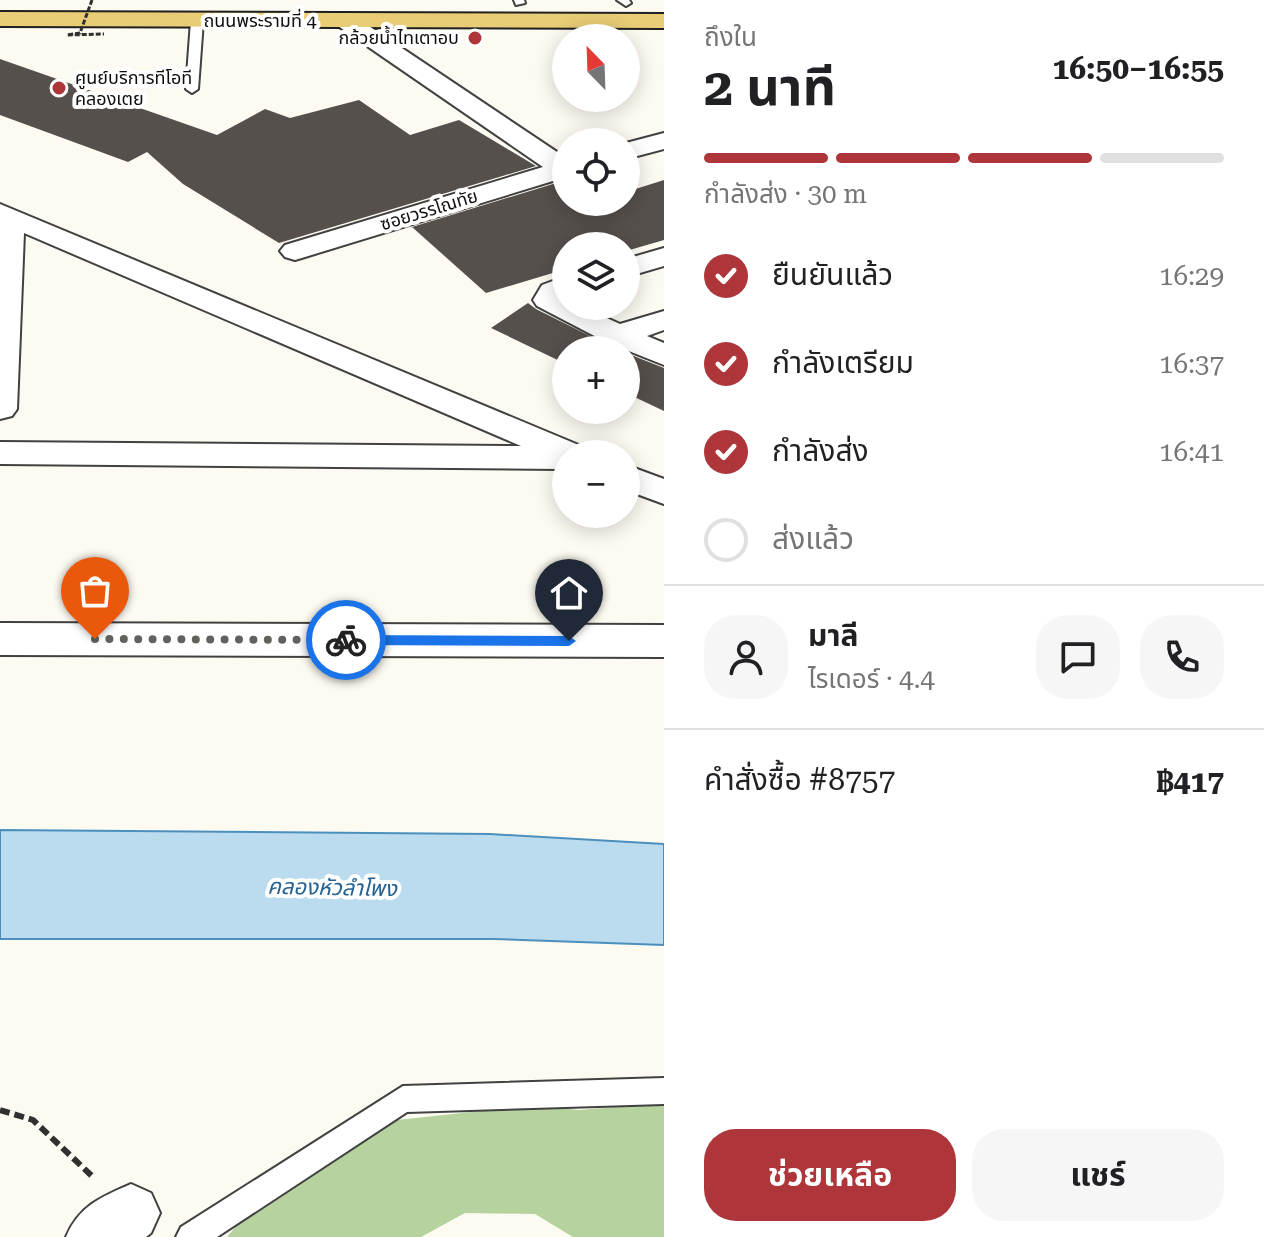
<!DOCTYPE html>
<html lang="th">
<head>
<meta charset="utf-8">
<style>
	:root { --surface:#fff; --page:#f6f6f6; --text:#202124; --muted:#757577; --line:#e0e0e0; --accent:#ae363b }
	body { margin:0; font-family:"Roboto Serif","Noto Sans Thai",serif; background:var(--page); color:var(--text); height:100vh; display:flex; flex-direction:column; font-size:30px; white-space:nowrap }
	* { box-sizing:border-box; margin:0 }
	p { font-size:26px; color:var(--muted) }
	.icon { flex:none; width:44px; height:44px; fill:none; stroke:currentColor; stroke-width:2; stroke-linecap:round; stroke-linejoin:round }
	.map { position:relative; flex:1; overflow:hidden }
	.drawer { display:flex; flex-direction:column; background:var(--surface); width:600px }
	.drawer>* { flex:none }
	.needle { width:52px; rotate:337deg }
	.controls { position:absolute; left:552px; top:24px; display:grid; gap:16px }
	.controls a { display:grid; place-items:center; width:88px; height:88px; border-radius:50%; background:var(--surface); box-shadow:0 4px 20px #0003; font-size:40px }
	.pin { position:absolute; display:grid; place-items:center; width:68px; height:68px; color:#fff; margin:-82px -34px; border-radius:50% 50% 50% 0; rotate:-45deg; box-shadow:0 0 8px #0007 }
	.pin .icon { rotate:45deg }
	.courier { position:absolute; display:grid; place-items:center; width:80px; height:80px; margin:-40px; border:6px solid #1a73e8; border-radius:50%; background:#fff; color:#222; box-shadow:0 2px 10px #0007 }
	.head em { font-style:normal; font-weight:700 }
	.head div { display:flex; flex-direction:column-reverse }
	.head { display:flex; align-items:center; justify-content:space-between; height:136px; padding:0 40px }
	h1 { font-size:52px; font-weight:700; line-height:60px }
	.bar { display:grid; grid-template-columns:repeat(4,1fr); gap:12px 8px; align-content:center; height:96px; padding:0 40px }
	.bar i { height:10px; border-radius:6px; background:var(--line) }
	.bar .on { background:var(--accent) }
	.bar p { grid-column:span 4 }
	.line { display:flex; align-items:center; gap:20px; padding:0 40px; border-top:2px solid var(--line) }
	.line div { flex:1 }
	.round { display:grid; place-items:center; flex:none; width:84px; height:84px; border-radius:32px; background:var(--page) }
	ol { padding:0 40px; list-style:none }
	li { display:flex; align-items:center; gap:24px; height:88px }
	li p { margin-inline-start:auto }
	li .icon { padding:8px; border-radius:50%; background:var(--accent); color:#fff; stroke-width:4 }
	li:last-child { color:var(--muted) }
	li i { width:44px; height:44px; border:4px solid var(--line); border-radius:50% }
	.action { display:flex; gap:16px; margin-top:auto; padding:16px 40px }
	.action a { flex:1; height:92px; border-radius:32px; background:var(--accent); color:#fff; font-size:32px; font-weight:700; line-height:92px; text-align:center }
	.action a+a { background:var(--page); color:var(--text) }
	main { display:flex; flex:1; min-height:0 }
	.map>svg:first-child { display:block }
	.forest { fill:#b6d39f }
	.water { fill:#bbdbef; stroke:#4b8fbd; stroke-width:2 }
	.building { fill:#55504c }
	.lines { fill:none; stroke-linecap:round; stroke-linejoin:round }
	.service-casing { stroke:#414141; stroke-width:4 }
	.minor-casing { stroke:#414141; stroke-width:4 }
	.tertiary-casing { stroke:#414141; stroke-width:4 }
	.primary-casing { stroke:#1f1f1f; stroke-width:4 }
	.path { stroke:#303030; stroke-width:6; stroke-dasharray:10 5; stroke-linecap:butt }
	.service { fill:#fff; fill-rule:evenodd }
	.minor { fill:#fff; fill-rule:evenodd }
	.tertiary { fill:#fff; fill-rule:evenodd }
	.primary { fill:#e8cd76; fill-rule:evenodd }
	.path-bridge { stroke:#303030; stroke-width:3; stroke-dasharray:5 2; stroke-linecap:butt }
	.route { fill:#1a73e8 }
	.done { stroke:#62615d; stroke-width:8; stroke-dasharray:0 14.4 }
	.poi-dot { fill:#ae363b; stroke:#fff; stroke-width:3 }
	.labels { text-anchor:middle; stroke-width:8; stroke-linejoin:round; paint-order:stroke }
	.far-street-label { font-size:18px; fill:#0e0e0e; stroke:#fff }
	.far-poi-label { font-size:18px; fill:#0e0e0e; stroke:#fff; text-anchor:end }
	.water-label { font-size:22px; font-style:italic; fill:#266291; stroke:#fff }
</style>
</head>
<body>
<main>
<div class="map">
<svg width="664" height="1237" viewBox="0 0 664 1237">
	<rect width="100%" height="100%" fill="#fdfbf1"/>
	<!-- forest -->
	<path class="forest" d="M 664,1103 L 664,1237 L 573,1237 L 535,1214 L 465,1213 L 421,1237 L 227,1237 L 242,1219 L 397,1120 L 534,1105 L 579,1110 Z"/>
	<!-- water -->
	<path class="water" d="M 0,830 L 490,834 L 664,844 L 664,945 L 493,939 L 0,939 Z"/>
	<!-- building -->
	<g class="building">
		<path d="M 0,59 L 217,135 L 265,109 L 290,118 L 359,100 L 410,135 L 459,120 L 536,166 L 279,243 L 183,184 L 147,152 L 128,162 L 0,115 Z"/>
		<path d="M 566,180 L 566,202 L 626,202 L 626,192 L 664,180 L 664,240 L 626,251 L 626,246 L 566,246 L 566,269 L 486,293 L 412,227 Z"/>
		<path d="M 528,303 L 536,309 L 618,350 L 566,350 L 566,364 L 491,328 Z"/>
		<path d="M 626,353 L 664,368 L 664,411 L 626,393 Z"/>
	</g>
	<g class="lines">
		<defs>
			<g id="service">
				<path d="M 514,0 L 524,0 L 525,3 L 516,5 Z"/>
				<path d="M 617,0 L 629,0 L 631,3 L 626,6 Z"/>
				<path d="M 197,18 L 203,21 L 198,89 L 192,93 L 186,89 L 191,21 Z"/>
				<path d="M 664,1078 L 664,1104 L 407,1112 L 217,1237 L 176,1237 L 181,1227 L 403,1086 Z"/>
			</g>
			<g id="minor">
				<path d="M 346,14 L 354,16 L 566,158 L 566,177 L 305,257 L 295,260 L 285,257 L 280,251 L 285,245 L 543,167 L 338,26 L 335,21 Z"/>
				<path d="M 664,133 L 664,149 L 626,159 L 626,143 Z"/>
				<path d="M 0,204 L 581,446 L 587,454 L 566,454 L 566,468 L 560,469 L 0,464 L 0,442 L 521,446 L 24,233 L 17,409 L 12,416 L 0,419 Z"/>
				<path d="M 664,248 L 664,266 L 626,277 L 626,259 Z"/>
				<path d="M 566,276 L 566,306 L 580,306 L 620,324 L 664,311 L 664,330 L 647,336 L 664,343 L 664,365 L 606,342 L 537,306 L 533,300 L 542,285 Z"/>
				<path d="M 626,465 L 664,479 L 664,504 L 626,490 Z"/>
				<path d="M 131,1184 L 151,1193 L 160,1213 L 151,1233 L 146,1237 L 66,1237 C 79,1206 101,1197 131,1184 Z"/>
			</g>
			<path id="tertiary" d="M 0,623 L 664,625 L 664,657 L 0,655 Z"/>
			<path id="primary" d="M 0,12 L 664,14 L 664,28 L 0,26 Z"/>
		</defs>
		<!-- service casing -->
		<use href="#service" class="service-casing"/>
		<!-- minor casing -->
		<use href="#minor" class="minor-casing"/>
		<!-- tertiary casing -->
		<use href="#tertiary" class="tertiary-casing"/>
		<!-- primary casing -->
		<use href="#primary" class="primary-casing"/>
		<!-- path -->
		<path class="path" d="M 0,1110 L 33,1120 L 93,1177"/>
		<!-- service -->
		<use href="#service" class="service"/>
		<!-- minor -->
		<use href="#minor" class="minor"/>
		<!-- tertiary -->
		<use href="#tertiary" class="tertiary"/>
		<!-- primary -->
		<use href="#primary" class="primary"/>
		<!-- path-bridge -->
		<path class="path-bridge" d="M 92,0 L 80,33 L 67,35 L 104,34"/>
	</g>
	<!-- route -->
	<path class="route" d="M 346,635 L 569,636 L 576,641 L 569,646 L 346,645 L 340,640 Z"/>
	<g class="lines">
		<!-- done -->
		<path class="done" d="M 95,639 L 346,640"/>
	</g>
	<!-- markers -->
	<g class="poi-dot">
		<circle cx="475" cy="38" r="8"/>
		<circle cx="59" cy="88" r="8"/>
	</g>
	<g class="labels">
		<!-- far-street labels -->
		<g class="far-street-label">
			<text x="260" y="27">ถนนพระรามที่ 4</text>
			<text transform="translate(429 210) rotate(-17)" y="6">ซอยวรรโณทัย</text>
		</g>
		<!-- far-poi labels -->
		<g class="far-poi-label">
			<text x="459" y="44">กล้วยน้ำไทเตาอบ</text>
			<text x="75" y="84" text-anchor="start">ศูนย์บริการทีโอที<tspan x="75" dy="21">คลองเตย</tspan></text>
		</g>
		<!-- water labels -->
		<g class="water-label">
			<text transform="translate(332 887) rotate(1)" y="8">คลองหัวลำโพง</text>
		</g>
	</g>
</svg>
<div class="controls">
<a><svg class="needle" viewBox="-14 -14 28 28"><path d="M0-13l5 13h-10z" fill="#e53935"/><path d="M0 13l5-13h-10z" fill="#757577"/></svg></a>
<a><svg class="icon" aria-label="locate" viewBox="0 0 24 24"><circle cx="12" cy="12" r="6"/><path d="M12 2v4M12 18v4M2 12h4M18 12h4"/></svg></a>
<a><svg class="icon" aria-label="layers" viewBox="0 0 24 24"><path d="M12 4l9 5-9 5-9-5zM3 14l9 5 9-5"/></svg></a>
<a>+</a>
<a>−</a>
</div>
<div class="pin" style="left:95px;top:639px;background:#ea580c"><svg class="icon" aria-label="bag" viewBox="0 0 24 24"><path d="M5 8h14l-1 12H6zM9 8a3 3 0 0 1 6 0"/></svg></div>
<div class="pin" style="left:569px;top:641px;background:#1f2937"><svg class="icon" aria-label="home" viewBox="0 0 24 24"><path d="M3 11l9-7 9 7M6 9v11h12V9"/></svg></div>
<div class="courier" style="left:346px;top:640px"><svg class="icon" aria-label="bike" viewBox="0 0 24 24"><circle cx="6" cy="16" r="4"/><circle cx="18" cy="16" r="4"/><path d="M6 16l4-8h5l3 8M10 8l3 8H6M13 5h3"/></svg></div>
</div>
<section class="drawer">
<div class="head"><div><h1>2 นาที</h1><p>ถึงใน</p></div><em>16:50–16:55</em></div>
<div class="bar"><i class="on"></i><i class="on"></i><i class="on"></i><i></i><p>กำลังส่ง · 30 m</p></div>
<ol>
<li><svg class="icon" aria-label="check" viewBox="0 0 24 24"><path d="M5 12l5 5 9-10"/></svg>ยืนยันแล้ว<p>16:29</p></li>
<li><svg class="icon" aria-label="check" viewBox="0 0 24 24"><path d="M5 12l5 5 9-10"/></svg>กำลังเตรียม<p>16:37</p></li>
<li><svg class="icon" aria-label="check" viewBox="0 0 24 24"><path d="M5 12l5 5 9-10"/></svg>กำลังส่ง<p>16:41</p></li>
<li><i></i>ส่งแล้ว</li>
</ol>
<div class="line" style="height:144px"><a class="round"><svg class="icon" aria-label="person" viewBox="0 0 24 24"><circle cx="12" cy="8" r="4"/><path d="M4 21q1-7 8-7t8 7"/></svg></a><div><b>มาลี</b><p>ไรเดอร์ · 4.4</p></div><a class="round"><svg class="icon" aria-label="chat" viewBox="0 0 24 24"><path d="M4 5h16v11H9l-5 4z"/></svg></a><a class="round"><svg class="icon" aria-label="phone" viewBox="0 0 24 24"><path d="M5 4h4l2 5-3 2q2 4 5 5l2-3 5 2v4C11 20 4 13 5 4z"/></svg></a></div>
<div class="line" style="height:104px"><div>คำสั่งซื้อ #8757</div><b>฿417</b></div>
<div class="action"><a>ช่วยเหลือ</a><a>แชร์</a></div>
</section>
</main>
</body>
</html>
